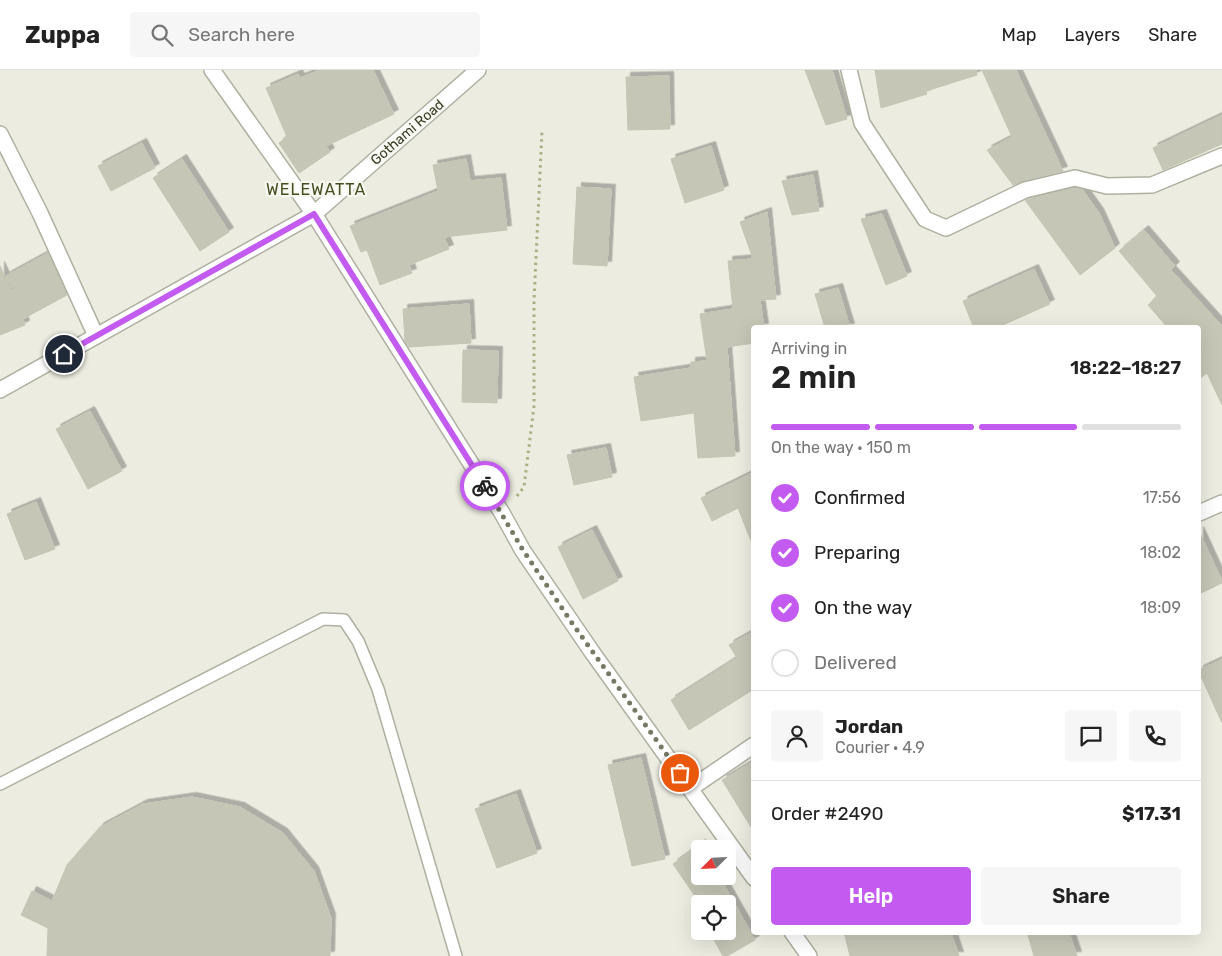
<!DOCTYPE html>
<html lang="en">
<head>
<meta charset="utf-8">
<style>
	:root { --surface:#fff; --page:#f6f6f6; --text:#222; --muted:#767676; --line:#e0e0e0; --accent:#c35bf0 }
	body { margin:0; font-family:Rubik,sans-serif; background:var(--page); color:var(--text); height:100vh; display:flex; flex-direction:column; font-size:19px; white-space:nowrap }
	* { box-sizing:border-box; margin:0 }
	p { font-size:16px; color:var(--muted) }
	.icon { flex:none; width:28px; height:28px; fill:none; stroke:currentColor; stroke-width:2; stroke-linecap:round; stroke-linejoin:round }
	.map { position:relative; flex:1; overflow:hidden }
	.sheet { position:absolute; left:751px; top:255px; width:450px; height:610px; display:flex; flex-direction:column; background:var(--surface); border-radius:5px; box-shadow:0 5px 20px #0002 }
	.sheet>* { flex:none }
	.needle { width:32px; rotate:246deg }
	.fabs { position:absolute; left:691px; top:770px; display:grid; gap:10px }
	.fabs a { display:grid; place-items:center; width:45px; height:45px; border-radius:5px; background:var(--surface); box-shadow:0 5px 20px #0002; font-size:25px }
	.pin { position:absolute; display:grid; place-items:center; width:42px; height:42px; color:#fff; margin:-21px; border:2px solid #fff; border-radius:50%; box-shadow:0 1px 5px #0007 }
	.courier { position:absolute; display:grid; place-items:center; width:50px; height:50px; margin:-25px; border:4px solid #c35bf0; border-radius:50%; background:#fff; color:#222; box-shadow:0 1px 6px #0007 }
	.headline em { font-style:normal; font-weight:600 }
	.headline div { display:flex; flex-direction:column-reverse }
	.headline { display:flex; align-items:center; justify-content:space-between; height:85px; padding:0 20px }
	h1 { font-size:32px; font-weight:600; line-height:38px }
	.bar { display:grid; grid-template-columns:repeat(4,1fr); gap:8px 5px; align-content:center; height:60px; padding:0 20px }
	.bar i { height:6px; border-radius:4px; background:var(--line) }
	.bar .on { background:var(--accent) }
	.bar p { grid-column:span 4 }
	.line { display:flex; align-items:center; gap:12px; padding:0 20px; border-top:1px solid var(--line) }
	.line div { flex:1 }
	.round { display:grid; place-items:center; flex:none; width:52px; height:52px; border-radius:5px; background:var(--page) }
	ol { padding:0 20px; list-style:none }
	li { display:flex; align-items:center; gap:15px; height:55px }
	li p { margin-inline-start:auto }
	li .icon { padding:5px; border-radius:50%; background:var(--accent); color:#fff; stroke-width:4 }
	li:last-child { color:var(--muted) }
	li i { width:28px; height:28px; border:2px solid var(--line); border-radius:50% }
	.cta { display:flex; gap:10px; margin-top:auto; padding:10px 20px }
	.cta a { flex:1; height:58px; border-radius:5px; background:var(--accent); color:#fff; font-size:20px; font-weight:600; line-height:58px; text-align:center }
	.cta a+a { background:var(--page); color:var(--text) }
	header { display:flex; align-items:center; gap:30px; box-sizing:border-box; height:70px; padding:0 25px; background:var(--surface); border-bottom:1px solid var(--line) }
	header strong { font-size:24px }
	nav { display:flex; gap:28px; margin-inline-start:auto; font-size:18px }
	.search { width:350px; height:45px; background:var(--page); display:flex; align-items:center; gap:12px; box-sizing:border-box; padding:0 18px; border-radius:5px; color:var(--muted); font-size:19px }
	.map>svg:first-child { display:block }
	.building { fill:#c6c6b7; stroke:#c5c5b4; filter:url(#shadow) }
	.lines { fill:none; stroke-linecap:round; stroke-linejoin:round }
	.service-casing { stroke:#aeb0a0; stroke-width:14 }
	.minor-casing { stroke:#aeb0a0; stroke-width:18 }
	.tertiary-casing { stroke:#aeb0a0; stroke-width:18 }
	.path { stroke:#a9af82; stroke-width:3; stroke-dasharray:2.5 4; stroke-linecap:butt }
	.service { stroke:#fff; stroke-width:11 }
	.minor { stroke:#fff; stroke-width:15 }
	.tertiary { stroke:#fff; stroke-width:15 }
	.done { stroke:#767a65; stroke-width:5; stroke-dasharray:0 9 }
	.route { stroke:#c35bf0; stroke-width:6 }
	.labels { text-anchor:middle; stroke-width:4.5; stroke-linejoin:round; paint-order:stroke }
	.street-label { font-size:14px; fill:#373c22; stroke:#f8f8f2 }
	.quarter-label { font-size:16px; letter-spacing:1px; fill:#444e1e; stroke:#f8f8f2 }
</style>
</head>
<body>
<header>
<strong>Zuppa</strong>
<div class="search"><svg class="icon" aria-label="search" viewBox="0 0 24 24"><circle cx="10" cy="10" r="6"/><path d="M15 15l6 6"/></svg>Search here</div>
<nav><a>Map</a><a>Layers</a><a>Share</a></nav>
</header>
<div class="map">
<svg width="1222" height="886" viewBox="0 0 1222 886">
	<defs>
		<filter id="shadow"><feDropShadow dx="4.5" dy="-4.5" stdDeviation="0" flood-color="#0004"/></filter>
	</defs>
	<rect width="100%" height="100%" fill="#ecece1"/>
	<!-- building -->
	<g class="building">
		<path d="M 320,0 L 373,0 L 394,44 L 326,76 L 330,82 L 299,103 L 279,73 L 287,67 L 266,18 L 298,4 L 300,8 Z"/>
		<path d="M 805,0 L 832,0 L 847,49 L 826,55 Z"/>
		<path d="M 875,0 L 976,0 L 977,5 L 926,21 L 927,24 L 881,38 Z"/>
		<path d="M 982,0 L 1016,0 L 1063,101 L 1023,111 L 1013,115 L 987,80 L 1012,67 Z"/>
		<path d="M 669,6 L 670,59 L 628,60 L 626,7 Z"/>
		<path d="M 1222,45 L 1222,74 L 1163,100 L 1153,78 Z"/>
		<path d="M 142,73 L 155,98 L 111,121 L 98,96 Z"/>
		<path d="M 711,76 L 724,120 L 685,133 L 671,89 Z"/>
		<path d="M 182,89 L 229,162 L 200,181 L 153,108 Z"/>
		<path d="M 466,89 L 470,111 L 501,108 L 507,160 L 444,167 L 449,179 L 409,195 L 412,203 L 380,215 L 367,180 L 361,182 L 350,156 L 438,121 L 433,95 Z"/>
		<path d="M 813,105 L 819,141 L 792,145 L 782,111 Z"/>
		<path d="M 577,117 L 611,119 L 607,196 L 573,194 Z"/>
		<path d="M 1075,118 L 1082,119 L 1099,143 L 1115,178 L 1080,205 L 1025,130 Z"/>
		<path d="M 767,142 L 776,229 L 760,230 L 764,258 L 754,258 L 754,273 L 727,277 L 735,386 L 698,388 L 694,343 L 641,351 L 634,307 L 691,298 L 691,292 L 707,291 L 700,244 L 733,239 L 728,191 L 753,189 L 740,152 Z"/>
		<path d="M 882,144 L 907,206 L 886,215 L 861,149 Z"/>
		<path d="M 1144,160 L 1175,196 L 1171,200 L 1222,256 L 1222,335 L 1207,303 L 1199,309 L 1199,258 L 1168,258 L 1148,235 L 1157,226 L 1119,181 Z"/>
		<path d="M 48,183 L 67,225 L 23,249 L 25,255 L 0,265 L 0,196 L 11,220 L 13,219 L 6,206 Z"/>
		<path d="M 1034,199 L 1050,234 L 996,258 L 974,258 L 963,231 Z"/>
		<path d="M 838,218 L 850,258 L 825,258 L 815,224 Z"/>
		<path d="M 469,234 L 471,273 L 409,277 L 405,271 L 403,239 Z"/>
		<path d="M 463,280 L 498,281 L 497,333 L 462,332 Z"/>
		<path d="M 90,341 L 122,401 L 88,419 L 56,359 Z"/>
		<path d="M 606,378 L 612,407 L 574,415 L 567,385 Z"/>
		<path d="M 754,402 L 754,476 L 753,476 L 738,438 L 712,451 L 701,428 Z"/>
		<path d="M 36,432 L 55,479 L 25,490 L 7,444 Z"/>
		<path d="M 592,460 L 618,511 L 583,529 L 558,477 Z"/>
		<path d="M 1199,461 L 1222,511 L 1222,513 L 1199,524 Z"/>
		<path d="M 754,561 L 754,619 L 689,660 L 671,630 L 737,588 L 729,575 Z"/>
		<path d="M 1222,589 L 1222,653 L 1199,602 L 1199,600 Z"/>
		<path d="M 641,688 L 665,789 L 632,796 L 608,695 Z"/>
		<path d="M 754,691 L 754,762 L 722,710 Z"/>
		<path d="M 516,724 L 537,783 L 497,798 L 475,739 Z"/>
		<path d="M 192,727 L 240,737 L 283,763 L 314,801 L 331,848 L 330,886 L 47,886 L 48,858 L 21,845 L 32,821 L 52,831 L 67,795 L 100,757 L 143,734 Z"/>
		<path d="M 701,774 L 704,779 L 700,779 L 700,806 L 719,806 L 755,870 L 727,886 L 723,886 L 709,861 L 728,861 L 728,834 L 700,834 L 700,846 L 692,832 L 697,829 L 673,794 Z"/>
		<path d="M 844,862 L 951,862 L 959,886 L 850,886 Z"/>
		<path d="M 1027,862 L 1069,862 L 1077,886 L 1034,886 Z"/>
	</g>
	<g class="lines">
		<defs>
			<path id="service" d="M 0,714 L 323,549 L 344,550 L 358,571 L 378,619 L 456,886"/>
			<g id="minor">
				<path d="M 212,0 L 314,144 L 478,0"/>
				<path d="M 849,0 L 862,53 L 925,149 L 946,158 L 1025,120 L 1075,108 L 1107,116 L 1152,115 L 1222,86"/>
				<path d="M 0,64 L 40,143 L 96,266"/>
				<path d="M 1199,443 L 1222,433"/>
				<path d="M 691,718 L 754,675"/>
			</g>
			<g id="tertiary">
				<path d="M 0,320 L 314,144 L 502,443 L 523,481 L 592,582 L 754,808"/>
				<path d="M 792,862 L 809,886"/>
			</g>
		</defs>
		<!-- service casing -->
		<use href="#service" class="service-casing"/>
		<!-- minor casing -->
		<use href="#minor" class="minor-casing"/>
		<!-- tertiary casing -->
		<use href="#tertiary" class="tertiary-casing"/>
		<!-- path -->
		<path class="path" d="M 517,426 L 524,417 L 534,336 L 534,230 L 542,61"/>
		<!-- service -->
		<use href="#service" class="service"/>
		<!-- minor -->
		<use href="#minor" class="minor"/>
		<!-- tertiary -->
		<use href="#tertiary" class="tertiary"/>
	</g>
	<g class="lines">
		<!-- done -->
		<path class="done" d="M 485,416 L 523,480 L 572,553 L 680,703"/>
		<!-- route -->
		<path class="route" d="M 64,284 L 314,144 L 485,416"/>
	</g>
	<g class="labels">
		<!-- street labels -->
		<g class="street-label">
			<text transform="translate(407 62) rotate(-41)" y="5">Gothami Road</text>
		</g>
		<!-- quarter labels -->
		<g class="quarter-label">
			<text x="316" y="125">WELEWATTA</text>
		</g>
	</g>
</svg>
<div class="fabs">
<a><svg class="needle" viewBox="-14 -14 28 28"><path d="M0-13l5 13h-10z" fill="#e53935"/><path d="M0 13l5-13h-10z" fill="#767676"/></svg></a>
<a><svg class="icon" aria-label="locate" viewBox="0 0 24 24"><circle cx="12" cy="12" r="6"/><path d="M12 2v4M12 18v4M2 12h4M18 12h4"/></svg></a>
</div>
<div class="pin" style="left:680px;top:703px;background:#ea580c"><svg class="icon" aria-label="bag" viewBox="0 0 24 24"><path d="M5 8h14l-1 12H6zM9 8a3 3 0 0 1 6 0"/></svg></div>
<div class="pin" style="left:64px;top:284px;background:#1f2937"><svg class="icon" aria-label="home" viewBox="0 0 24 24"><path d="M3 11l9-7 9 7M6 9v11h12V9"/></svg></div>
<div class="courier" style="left:485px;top:416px"><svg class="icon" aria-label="bike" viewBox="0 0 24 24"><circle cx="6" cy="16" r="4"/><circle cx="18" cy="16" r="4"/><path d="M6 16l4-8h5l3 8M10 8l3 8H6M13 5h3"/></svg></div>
<section class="sheet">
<div class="headline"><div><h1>2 min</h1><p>Arriving in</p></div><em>18:22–18:27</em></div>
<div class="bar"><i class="on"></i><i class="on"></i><i class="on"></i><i></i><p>On the way · 150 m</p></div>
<ol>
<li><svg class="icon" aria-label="check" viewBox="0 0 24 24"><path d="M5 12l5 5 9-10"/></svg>Confirmed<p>17:56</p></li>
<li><svg class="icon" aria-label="check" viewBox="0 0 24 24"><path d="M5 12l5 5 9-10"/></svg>Preparing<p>18:02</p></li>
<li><svg class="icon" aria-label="check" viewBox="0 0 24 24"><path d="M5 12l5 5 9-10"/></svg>On the way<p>18:09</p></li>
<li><i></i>Delivered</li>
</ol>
<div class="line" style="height:90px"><a class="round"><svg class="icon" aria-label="person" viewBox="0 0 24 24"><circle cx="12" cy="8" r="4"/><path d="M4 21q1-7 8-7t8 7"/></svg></a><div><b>Jordan</b><p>Courier · 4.9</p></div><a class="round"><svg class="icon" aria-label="chat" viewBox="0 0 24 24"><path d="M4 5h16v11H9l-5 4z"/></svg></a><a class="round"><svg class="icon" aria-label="phone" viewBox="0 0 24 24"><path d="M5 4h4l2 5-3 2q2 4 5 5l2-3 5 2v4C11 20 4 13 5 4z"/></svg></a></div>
<div class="line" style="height:65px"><div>Order #2490</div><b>$17.31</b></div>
<div class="cta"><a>Help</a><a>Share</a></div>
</section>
</div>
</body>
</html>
